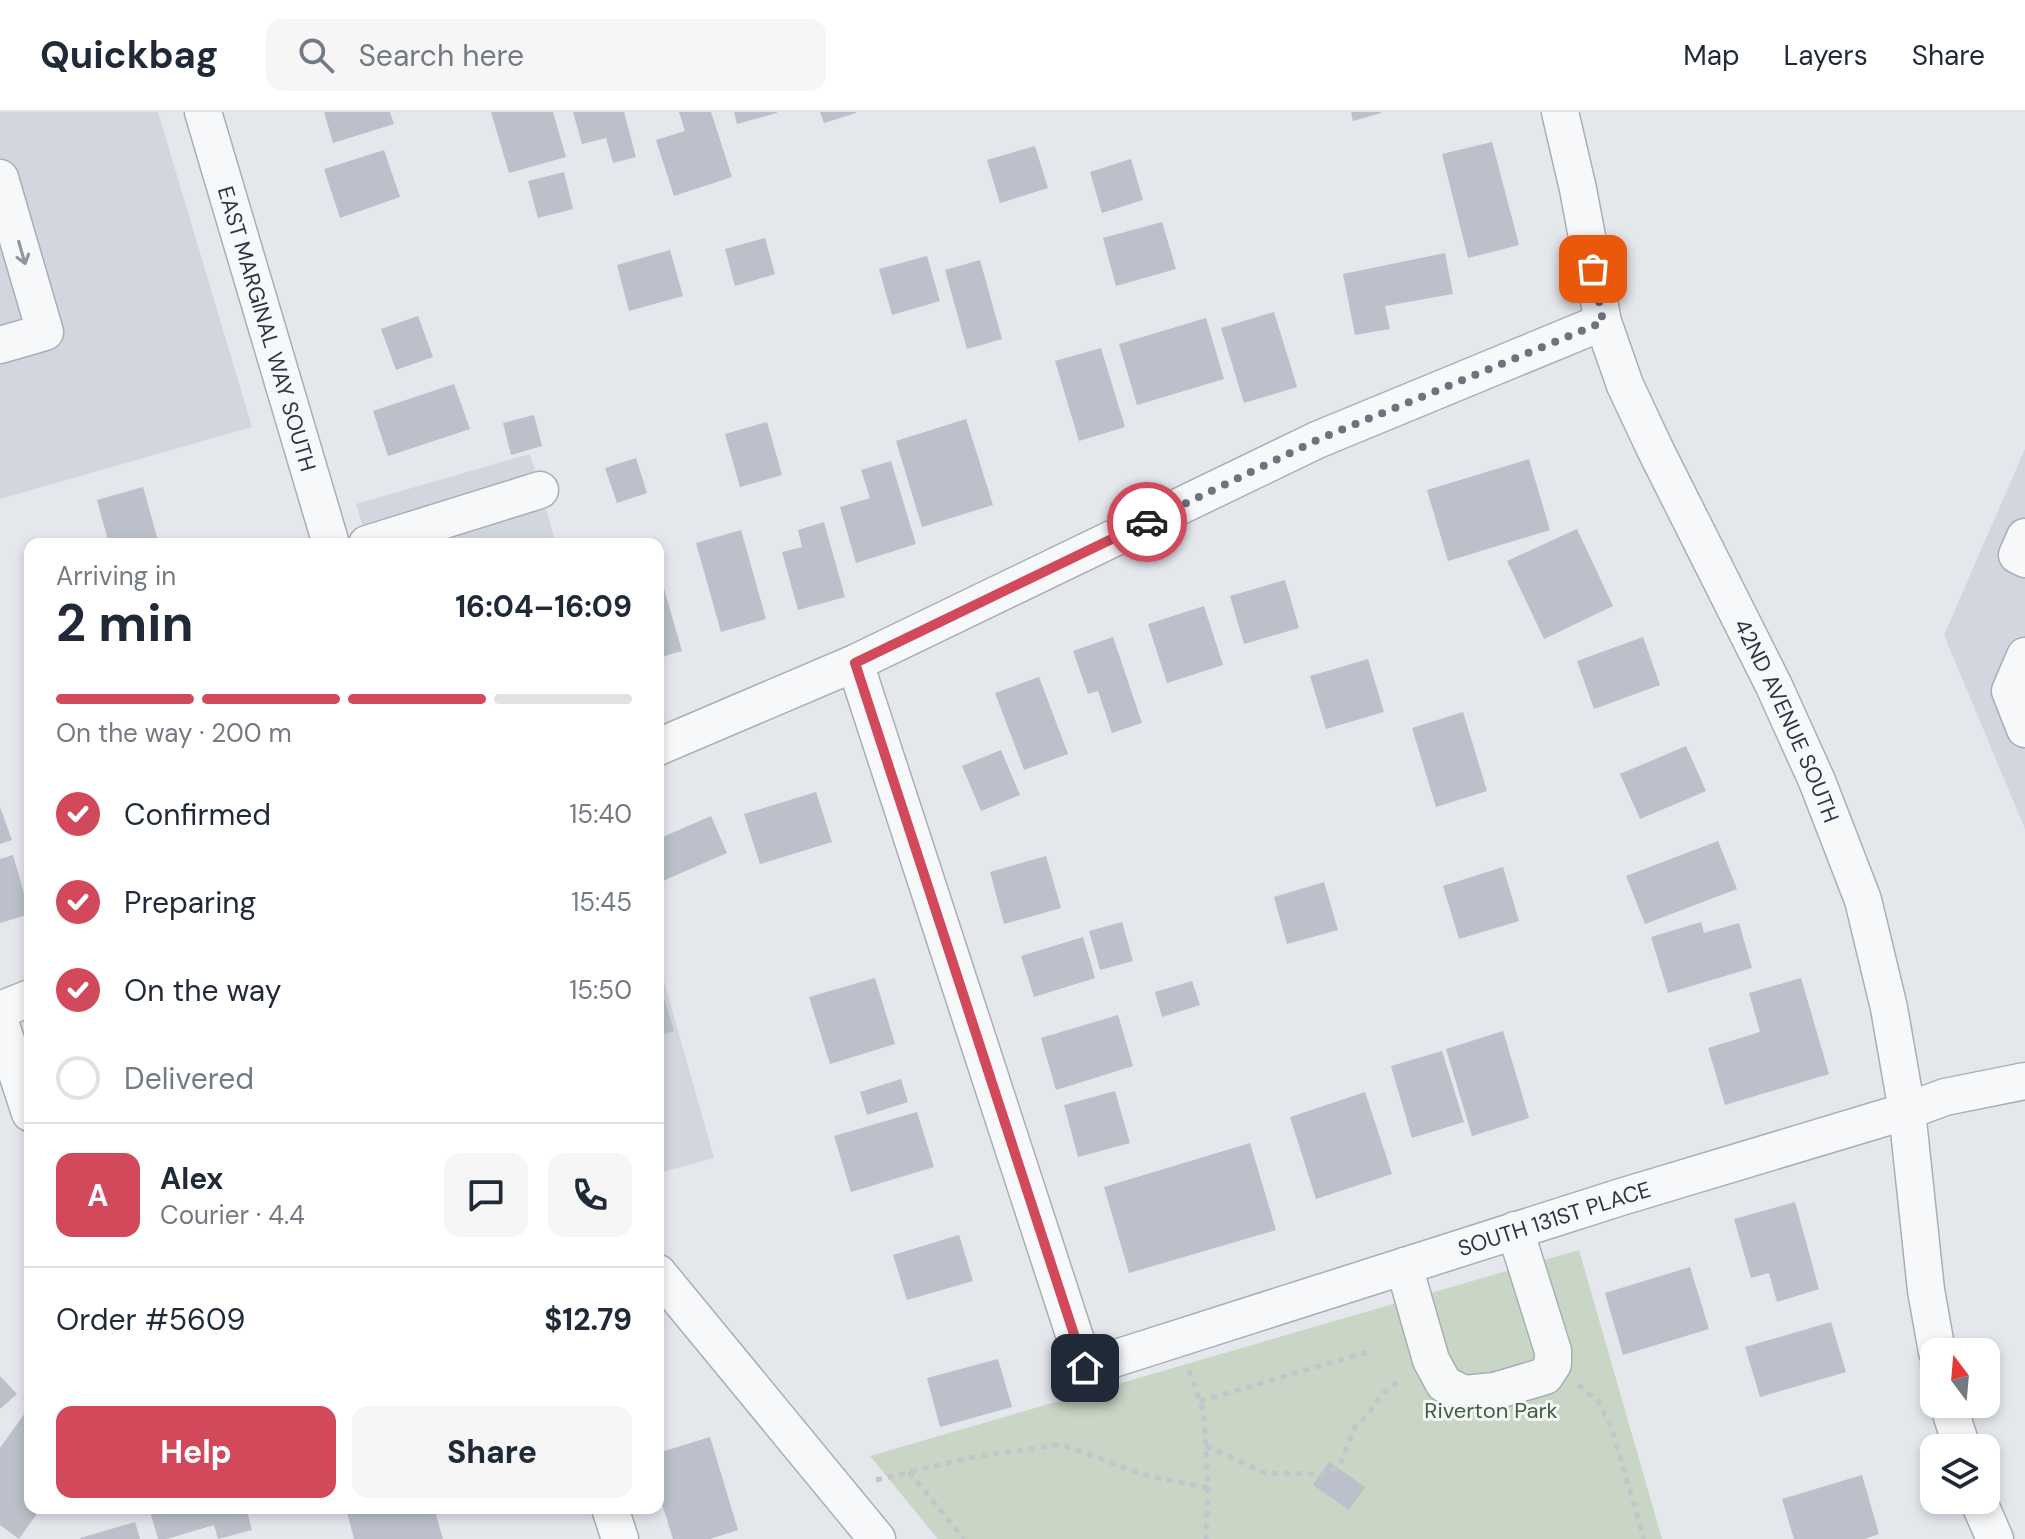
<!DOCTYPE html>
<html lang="en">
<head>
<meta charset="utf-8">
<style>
	:root { --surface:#fff; --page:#f6f6f7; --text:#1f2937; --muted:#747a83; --line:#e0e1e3; --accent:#d1495b }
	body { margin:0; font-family:"DM Sans",sans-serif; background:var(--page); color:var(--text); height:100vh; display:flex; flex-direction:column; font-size:30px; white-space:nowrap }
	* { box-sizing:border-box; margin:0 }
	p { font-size:26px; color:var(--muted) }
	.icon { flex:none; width:44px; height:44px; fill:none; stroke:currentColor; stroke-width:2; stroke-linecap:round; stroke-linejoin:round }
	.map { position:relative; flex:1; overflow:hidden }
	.side { position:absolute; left:24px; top:426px; width:640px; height:976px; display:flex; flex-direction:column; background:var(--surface); border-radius:16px; box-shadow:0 4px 12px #0003 }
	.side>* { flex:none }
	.needle { width:52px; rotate:344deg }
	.fabs { position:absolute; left:1920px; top:1226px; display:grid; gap:16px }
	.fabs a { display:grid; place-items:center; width:80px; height:80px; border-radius:16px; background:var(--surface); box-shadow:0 4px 12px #0003; font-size:40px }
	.pin { position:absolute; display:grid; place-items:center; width:68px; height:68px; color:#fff; margin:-34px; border-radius:16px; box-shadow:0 4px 12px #0006 }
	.courier { position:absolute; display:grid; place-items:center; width:80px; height:80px; margin:-40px; border:6px solid #d1495b; border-radius:50%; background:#fff; color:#222; box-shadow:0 2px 10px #0007 }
	.headline em { font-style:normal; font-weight:700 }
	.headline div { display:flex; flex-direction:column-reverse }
	.headline { display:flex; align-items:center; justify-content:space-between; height:136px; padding:0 32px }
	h1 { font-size:52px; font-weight:700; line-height:60px }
	.bar { display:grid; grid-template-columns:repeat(4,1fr); gap:12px 8px; align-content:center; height:96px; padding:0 32px }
	.bar i { height:10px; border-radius:6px; background:var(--line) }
	.bar .selected { background:var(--accent) }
	.bar p { grid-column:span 4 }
	.line { display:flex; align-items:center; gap:20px; padding:0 32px; border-top:2px solid var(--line) }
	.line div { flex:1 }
	.round { display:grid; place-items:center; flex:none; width:84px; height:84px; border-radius:16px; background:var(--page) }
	ol { padding:0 32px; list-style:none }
	li { display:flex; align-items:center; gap:24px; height:88px }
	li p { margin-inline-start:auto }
	li .icon { padding:8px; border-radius:50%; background:var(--accent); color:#fff; stroke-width:4 }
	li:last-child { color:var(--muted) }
	li i { width:44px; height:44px; border:4px solid var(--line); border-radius:50% }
	.action { display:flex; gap:16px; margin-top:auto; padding:16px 32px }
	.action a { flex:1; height:92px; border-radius:16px; background:var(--accent); color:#fff; font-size:32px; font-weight:700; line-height:92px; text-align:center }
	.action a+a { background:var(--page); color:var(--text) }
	header { display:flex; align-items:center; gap:48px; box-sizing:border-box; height:112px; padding:0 40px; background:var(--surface); border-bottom:2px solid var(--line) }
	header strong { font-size:38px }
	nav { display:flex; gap:44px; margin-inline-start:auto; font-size:28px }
	.search { width:560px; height:72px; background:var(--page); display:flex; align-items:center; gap:20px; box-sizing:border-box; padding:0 28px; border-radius:16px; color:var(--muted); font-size:30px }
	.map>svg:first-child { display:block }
	.built { fill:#d2d6de }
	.green { fill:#c9d6c5 }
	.building { fill:#bbc0ca }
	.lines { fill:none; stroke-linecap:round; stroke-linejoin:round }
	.minor-casing { stroke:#a9aeb7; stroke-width:39 }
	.path { stroke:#c2c5cb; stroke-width:5; stroke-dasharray:6 6; stroke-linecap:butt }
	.minor { stroke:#f7f8fa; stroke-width:36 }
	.oneway { stroke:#9196a0 }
	.done { stroke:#6c737f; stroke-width:8; stroke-dasharray:0 14.4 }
	.route { stroke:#d1495b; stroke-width:10 }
	.labels { text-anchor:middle; stroke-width:6; stroke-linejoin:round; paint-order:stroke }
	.street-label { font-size:22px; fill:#2b3445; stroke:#f4f6f9 }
	.park-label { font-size:22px; fill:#3f6138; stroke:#f4f6f9 }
</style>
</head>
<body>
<header>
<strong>Quickbag</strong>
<div class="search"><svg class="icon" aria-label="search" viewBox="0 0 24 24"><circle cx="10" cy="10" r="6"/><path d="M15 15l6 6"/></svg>Search here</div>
<nav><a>Map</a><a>Layers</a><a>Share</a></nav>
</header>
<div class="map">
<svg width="2025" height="1427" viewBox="0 0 2025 1427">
	<rect width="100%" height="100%" fill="#e4e7ec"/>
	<!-- built -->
	<g class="built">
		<path d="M 0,0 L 158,0 L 252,315 L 0,387 Z"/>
		<path d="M 2025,337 L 2025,717 L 1944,523 Z"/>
		<path d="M 530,342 L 556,432 L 368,432 L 356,392 Z"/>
		<path d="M 658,848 L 714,1046 L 658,1061 Z"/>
	</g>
	<!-- green -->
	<path class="green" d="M 1579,1138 L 1662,1427 L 938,1427 L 870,1344 Z"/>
	<!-- building -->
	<g class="building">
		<path d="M 324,0 L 390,0 L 394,12 L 333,31 Z"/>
		<path d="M 491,0 L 553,0 L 566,45 L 509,61 Z"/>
		<path d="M 573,0 L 624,0 L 636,45 L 613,51 L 606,26 L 582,32 Z"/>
		<path d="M 679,0 L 711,0 L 732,65 L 674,84 L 656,28 L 685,19 Z"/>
		<path d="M 734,0 L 777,0 L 777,1 L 737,12 Z"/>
		<path d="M 820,0 L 856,0 L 856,1 L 824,11 Z"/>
		<path d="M 1351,0 L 1381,0 L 1381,1 L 1353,9 Z"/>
		<path d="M 1492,30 L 1519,133 L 1468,146 L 1442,42 Z"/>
		<path d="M 1035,34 L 1048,76 L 1000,91 L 987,48 Z"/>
		<path d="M 384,38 L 400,85 L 340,106 L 324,57 Z"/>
		<path d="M 1131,47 L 1143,88 L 1102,101 L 1090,60 Z"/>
		<path d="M 564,60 L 573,97 L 538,106 L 528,69 Z"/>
		<path d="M 1162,110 L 1176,157 L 1116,174 L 1103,126 Z"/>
		<path d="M 765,126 L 775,162 L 735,174 L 725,137 Z"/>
		<path d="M 670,138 L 683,184 L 629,199 L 617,153 Z"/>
		<path d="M 1445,141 L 1453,182 L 1385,194 L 1390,217 L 1355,223 L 1343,162 Z"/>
		<path d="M 927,144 L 940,189 L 892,203 L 879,157 Z"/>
		<path d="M 980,148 L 1002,227 L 967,237 L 945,158 Z"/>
		<path d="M 1274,200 L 1297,275 L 1244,291 L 1221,216 Z"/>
		<path d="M 418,204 L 433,245 L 396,258 L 381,217 Z"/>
		<path d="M 1206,206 L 1224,267 L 1137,293 L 1119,232 Z"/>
		<path d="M 1101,236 L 1125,315 L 1079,329 L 1055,249 Z"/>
		<path d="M 454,272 L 470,317 L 388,344 L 373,299 Z"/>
		<path d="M 534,303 L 542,334 L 511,343 L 503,311 Z"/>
		<path d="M 966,307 L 993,393 L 922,415 L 896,329 Z"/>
		<path d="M 767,310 L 782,363 L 740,375 L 725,322 Z"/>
		<path d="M 636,346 L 647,381 L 617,391 L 605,356 Z"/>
		<path d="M 1529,347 L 1550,418 L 1448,449 L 1427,378 Z"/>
		<path d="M 891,349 L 916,432 L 856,451 L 840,395 L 870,386 L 861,358 Z"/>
		<path d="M 143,375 L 159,432 L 109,432 L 97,388 Z"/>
		<path d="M 824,410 L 845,485 L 798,498 L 782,440 L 802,435 L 798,418 Z"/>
		<path d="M 1577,417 L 1613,494 L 1544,527 L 1507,449 Z"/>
		<path d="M 741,418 L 766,507 L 721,520 L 696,431 Z"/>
		<path d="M 658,456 L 682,539 L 658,546 Z"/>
		<path d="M 1285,468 L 1299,516 L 1244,532 L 1230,484 Z"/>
		<path d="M 1204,494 L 1223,553 L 1167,571 L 1148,512 Z"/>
		<path d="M 1113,525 L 1142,611 L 1112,621 L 1098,579 L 1088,582 L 1073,539 Z"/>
		<path d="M 1643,525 L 1660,573 L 1594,597 L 1577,549 Z"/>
		<path d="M 1368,547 L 1384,600 L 1326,617 L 1310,564 Z"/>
		<path d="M 1039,565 L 1068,642 L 1024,658 L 995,581 Z"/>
		<path d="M 1463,600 L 1487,679 L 1436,695 L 1412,616 Z"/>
		<path d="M 1686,634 L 1706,679 L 1640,707 L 1620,662 Z"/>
		<path d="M 1001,638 L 1020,683 L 981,699 L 962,654 Z"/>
		<path d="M 816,680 L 832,730 L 760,752 L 744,702 Z"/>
		<path d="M 0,695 L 12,728 L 0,732 Z"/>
		<path d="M 711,704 L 727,741 L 658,771 L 658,727 Z"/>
		<path d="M 1718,729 L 1737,777 L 1645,812 L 1626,764 Z"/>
		<path d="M 13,743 L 30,802 L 0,811 L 0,747 Z"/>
		<path d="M 1046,744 L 1061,796 L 1004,812 L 990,760 Z"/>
		<path d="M 1503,755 L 1519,809 L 1459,827 L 1443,774 Z"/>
		<path d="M 1324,770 L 1338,818 L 1287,832 L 1274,785 Z"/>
		<path d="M 1122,810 L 1133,849 L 1100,858 L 1089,819 Z"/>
		<path d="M 1701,810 L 1704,821 L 1739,811 L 1752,856 L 1668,881 L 1651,825 Z"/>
		<path d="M 1083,825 L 1095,866 L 1034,885 L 1021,844 Z"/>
		<path d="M 658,865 L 674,919 L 658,924 Z"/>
		<path d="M 875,866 L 895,932 L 830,952 L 809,885 Z"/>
		<path d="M 1801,866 L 1829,962 L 1725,993 L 1708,936 L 1760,920 L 1749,881 Z"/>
		<path d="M 1192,869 L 1200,893 L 1162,905 L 1155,880 Z"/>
		<path d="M 1118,903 L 1133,954 L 1056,978 L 1041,926 Z"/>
		<path d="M 1503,919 L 1529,1006 L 1472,1024 L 1446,937 Z"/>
		<path d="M 1442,939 L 1464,1010 L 1412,1026 L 1391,954 Z"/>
		<path d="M 901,967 L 908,990 L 867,1003 L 860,980 Z"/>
		<path d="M 1115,979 L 1130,1031 L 1078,1045 L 1064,993 Z"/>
		<path d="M 1365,980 L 1392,1062 L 1316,1087 L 1290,1005 Z"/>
		<path d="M 917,1000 L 934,1055 L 851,1080 L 834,1024 Z"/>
		<path d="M 1250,1031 L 1276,1118 L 1129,1161 L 1104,1075 Z"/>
		<path d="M 1795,1090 L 1819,1177 L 1777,1190 L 1769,1161 L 1751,1166 L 1734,1107 Z"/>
		<path d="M 959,1123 L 973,1169 L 907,1188 L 893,1143 Z"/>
		<path d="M 1690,1155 L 1709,1217 L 1623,1243 L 1605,1181 Z"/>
		<path d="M 1831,1210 L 1846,1260 L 1760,1285 L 1745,1235 Z"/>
		<path d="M 998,1247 L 1012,1295 L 940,1315 L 927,1266 Z"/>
		<path d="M 0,1264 L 17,1282 L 0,1297 Z"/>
		<path d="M 30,1294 L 30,1396 L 41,1396 L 19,1427 L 0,1413 L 0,1336 Z"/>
		<path d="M 710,1325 L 738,1418 L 710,1427 L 673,1427 L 658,1379 L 658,1341 Z"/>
		<path d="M 1329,1350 L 1365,1375 L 1349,1398 L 1313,1373 Z"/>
		<path d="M 1862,1363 L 1879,1422 L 1865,1427 L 1794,1427 L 1782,1387 Z"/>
		<path d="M 149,1396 L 246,1396 L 252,1418 L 218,1427 L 214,1413 L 167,1427 L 158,1427 Z"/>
		<path d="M 346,1396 L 434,1396 L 443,1427 L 354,1427 Z"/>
		<path d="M 135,1410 L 140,1427 L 81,1427 L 80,1426 Z"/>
	</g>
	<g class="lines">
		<defs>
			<g id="minor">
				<path id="s1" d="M 203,0 L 331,432"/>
				<path id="s2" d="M 1560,0 L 1578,77 L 1603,210 L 1625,273 L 1655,337 L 1774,574 L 1817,669 L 1863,788 L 1889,896 L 1907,999 L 1926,1178 L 1937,1240"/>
				<path d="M 0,66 L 45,220 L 0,233"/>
				<path d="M 2025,425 L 2017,443 L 2025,447"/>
				<path d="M 367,432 L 540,378"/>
				<path d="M 2025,544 L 2010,579 L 2025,617"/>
				<path id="s3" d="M 855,551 L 1085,1256 L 1621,1085 L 1907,999 L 1945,985 L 2025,969"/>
				<path d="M 658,635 L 855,551 L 1317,328 L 1603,210"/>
				<path d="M 0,898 L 30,886"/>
				<path d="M 0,910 L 30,1001"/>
				<path d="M 1404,1154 L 1431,1248 L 1444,1272 L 1464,1282 L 1495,1279 L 1545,1264 L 1553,1252 L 1553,1239 L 1515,1118"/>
				<path d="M 658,1161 L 877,1427"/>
				<path d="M 1948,1292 L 1962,1336"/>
				<path d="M 1978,1388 L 1995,1427"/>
				<path d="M 610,1396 L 620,1427"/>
			</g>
		</defs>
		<!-- minor casing -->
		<use href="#minor" class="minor-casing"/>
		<!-- path -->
		<g class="path">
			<path d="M 1189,1258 L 1204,1302 L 1208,1376 L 1206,1427"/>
			<path d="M 1578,1273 L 1598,1289 L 1612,1317 L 1644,1427"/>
			<path d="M 1200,1289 L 1368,1240"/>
			<path d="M 1206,1334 L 1265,1361 L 1324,1362 L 1339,1355 L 1355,1315 L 1367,1304 L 1381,1283 L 1401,1267"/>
			<path d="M 909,1360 L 964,1427"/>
			<path d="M 876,1368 L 974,1345 L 1058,1333 L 1072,1336 L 1144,1363 L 1208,1376"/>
		</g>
		<!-- minor -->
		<use href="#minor" class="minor"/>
	</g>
	<!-- one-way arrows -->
	<defs><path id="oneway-shaft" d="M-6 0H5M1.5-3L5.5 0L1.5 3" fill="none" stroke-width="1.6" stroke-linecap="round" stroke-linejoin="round" transform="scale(2)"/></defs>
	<use class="oneway" href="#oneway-shaft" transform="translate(22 141) rotate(74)"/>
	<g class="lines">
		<!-- done -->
		<path class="done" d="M 1147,410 L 1317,328 L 1603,210 L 1593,157"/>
		<!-- route -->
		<path class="route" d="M 1085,1256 L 855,551 L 1147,410"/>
	</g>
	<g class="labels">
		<!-- street labels -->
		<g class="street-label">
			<text dy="8" stroke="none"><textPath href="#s1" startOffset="226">EAST MARGINAL WAY SOUTH</textPath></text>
			<text dy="8" stroke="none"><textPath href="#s2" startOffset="654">42ND AVENUE SOUTH</textPath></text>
			<text dy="8" stroke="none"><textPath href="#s3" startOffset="1234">SOUTH 131ST PLACE</textPath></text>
		</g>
		<!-- park labels -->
		<g class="park-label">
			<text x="1491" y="1306">Riverton Park</text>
		</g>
	</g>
</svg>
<div class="fabs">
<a><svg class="needle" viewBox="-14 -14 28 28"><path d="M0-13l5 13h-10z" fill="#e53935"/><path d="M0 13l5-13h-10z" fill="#747a83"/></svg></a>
<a><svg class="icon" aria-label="layers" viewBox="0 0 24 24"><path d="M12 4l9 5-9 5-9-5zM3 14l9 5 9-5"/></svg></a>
</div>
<div class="pin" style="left:1593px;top:157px;background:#ea580c"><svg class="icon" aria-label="bag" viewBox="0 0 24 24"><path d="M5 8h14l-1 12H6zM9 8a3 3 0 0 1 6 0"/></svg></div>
<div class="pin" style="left:1085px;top:1256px;background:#1f2937"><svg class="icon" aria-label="home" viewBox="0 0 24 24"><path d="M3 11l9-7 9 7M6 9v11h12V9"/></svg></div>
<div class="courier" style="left:1147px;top:410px"><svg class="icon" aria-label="car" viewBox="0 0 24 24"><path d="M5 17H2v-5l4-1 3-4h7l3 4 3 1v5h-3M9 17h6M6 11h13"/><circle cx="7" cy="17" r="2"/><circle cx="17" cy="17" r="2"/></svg></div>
<section class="side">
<div class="headline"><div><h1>2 min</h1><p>Arriving in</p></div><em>16:04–16:09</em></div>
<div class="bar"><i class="selected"></i><i class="selected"></i><i class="selected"></i><i></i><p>On the way · 200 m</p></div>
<ol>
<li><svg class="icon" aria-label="check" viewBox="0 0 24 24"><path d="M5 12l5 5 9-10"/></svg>Confirmed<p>15:40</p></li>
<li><svg class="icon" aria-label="check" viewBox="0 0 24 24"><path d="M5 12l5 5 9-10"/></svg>Preparing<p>15:45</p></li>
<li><svg class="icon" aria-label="check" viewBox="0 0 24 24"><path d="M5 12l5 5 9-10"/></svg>On the way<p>15:50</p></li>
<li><i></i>Delivered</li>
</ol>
<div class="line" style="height:144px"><b class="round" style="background:var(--accent);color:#fff">A</b><div><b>Alex</b><p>Courier · 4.4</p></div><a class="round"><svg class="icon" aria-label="chat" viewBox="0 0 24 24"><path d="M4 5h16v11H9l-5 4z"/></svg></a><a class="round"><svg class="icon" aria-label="phone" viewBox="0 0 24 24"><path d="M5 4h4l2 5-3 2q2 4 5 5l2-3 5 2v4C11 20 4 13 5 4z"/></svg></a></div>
<div class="line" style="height:104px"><div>Order #5609</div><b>$12.79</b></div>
<div class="action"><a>Help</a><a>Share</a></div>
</section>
</div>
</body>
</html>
